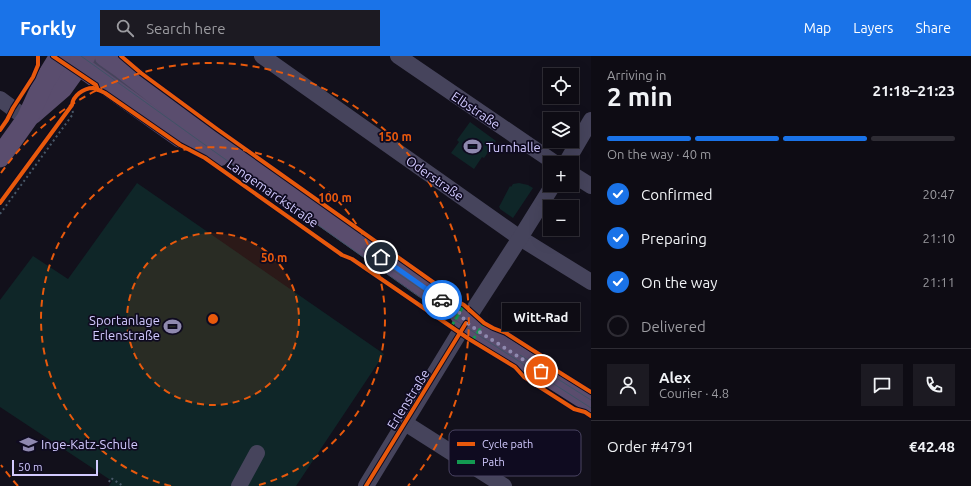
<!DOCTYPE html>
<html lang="en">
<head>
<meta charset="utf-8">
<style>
	:root { --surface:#0e0c14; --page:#1c1a22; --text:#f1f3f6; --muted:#9b9ba0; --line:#2e2c34; --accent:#1a73e8 }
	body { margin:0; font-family:Ubuntu,sans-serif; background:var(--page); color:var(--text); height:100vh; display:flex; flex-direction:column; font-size:15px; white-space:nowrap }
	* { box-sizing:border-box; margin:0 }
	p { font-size:13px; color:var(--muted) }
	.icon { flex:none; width:22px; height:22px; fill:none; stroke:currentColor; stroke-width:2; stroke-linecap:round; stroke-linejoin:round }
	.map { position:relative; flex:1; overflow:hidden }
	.details { display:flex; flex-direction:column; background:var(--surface); width:380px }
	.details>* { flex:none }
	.buttons { position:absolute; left:543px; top:12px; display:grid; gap:8px }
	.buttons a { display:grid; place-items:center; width:36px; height:36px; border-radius:0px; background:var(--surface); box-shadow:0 4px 16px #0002,0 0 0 1px var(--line); font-size:20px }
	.scale { position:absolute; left:12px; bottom:10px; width:86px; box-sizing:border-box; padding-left:4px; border:2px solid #d2caff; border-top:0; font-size:11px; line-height:14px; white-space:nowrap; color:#d2caff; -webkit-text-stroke:3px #0f0b20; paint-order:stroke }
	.pin { position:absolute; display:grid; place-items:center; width:34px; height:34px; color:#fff; margin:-17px; border:2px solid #fff; border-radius:50%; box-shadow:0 1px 4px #0007 }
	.courier { position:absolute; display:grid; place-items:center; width:40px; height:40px; margin:-20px; border:3px solid #1a73e8; border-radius:50%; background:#fff; color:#222; box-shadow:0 1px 5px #0007 }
	.bubble { position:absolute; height:28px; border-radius:0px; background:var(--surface); box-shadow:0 4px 16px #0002,0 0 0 1px var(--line); font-size:13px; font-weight:600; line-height:28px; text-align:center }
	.overview em { font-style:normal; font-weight:600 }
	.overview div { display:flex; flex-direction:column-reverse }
	.overview { display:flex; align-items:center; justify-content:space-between; height:68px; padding:0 16px }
	h1 { font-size:26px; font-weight:600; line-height:30px }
	.bar { display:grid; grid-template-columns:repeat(4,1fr); gap:6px 4px; align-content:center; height:48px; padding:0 16px }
	.bar i { height:5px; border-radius:3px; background:var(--line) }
	.bar .on { background:var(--accent) }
	.bar p { grid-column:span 4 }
	.line { display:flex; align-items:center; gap:10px; padding:0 16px; border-top:1px solid var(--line) }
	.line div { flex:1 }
	.round { display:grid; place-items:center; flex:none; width:42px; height:42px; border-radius:0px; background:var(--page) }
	ol { padding:0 16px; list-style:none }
	li { display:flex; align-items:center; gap:12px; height:44px }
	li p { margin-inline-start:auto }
	li .icon { padding:4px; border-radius:50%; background:var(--accent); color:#fff; stroke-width:4 }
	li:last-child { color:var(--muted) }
	li i { width:22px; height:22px; border:2px solid var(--line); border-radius:50% }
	header { display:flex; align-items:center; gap:24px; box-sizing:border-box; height:56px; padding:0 20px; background:var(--accent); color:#fff }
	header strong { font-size:19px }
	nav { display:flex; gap:22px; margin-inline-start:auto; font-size:14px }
	.search { width:280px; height:36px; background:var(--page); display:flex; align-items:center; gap:10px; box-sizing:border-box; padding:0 14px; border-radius:0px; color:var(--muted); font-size:15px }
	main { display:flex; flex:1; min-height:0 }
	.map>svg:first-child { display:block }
	.green { fill:#0f2628 }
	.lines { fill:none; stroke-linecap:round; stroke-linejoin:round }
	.path { stroke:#485868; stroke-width:2; stroke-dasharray:2 3; stroke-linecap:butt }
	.minor { stroke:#46445c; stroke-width:16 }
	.major { stroke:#5a4d6e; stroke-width:21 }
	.tram { stroke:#3f5366; stroke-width:1 }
	.quiet { stroke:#139951; stroke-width:3; stroke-dasharray:6 3; stroke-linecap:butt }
	.cycleway-casing { stroke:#0f0b20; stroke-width:6 }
	.cycleway { stroke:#e8590c; stroke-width:4 }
	.done { stroke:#8f89af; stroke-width:4; stroke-dasharray:0 7.2 }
	.route { stroke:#1a73e8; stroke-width:5 }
	.ring { fill:none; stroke:#e8590c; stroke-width:2; stroke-dasharray:7 5 }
	.labels { text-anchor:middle; stroke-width:3.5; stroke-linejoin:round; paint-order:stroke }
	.street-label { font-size:13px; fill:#d2caff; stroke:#0f0b20 }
	.poi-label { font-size:13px; fill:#d2caff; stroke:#0f0b20; text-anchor:start }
	.key { fill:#0f0b20; stroke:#4a4463; stroke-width:1 }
	.key-label { font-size:11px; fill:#d2caff }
	.centre { fill:#e8590c; stroke:#0f0b20; stroke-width:2 }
	.ring-label { font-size:12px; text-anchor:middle; font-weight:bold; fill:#e8590c; stroke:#0f0b20; stroke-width:3.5; stroke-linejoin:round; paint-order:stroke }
</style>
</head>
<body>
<header>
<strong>Forkly</strong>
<div class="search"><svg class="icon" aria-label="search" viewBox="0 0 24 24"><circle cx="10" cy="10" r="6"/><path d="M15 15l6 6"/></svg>Search here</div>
<nav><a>Map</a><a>Layers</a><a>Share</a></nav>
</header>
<main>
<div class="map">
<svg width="591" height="430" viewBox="0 0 591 430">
	<rect width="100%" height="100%" fill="#12101b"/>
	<!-- green -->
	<g class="green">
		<path d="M 470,66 L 496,85 L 484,102 L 482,101 L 474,113 L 451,97 L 459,86 L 457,84 Z"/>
		<path d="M 137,127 L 384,298 L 296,430 L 109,430 L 112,425 L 0,351 L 0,244 L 33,200 L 68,223 Z"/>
		<path d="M 519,127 L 528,129 L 533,132 L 513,162 L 500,153 L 500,152 L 499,151 L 510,130 L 511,131 L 513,128 Z"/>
	</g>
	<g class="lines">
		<!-- path -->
		<g class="path">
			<path d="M 0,158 L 73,58 L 72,49"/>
			<path d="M 109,426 L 111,422 L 123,430"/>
		</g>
		<!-- minor -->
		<g class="minor">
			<path d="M 86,0 L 158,52"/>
			<path d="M 262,0 L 520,182 L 591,226"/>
			<path d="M 398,0 L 555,107"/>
			<path d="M 0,43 L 27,63"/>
			<path d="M 566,107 L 591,64"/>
			<path d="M 572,118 L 591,130"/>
			<path d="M 405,367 L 504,430"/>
			<path d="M 239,430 L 257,397"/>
			<path d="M 366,430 L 472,256 L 520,182 L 553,129"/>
		</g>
		<!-- major -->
		<g class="major">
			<path d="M 66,0 L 180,81 L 207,92 L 219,100"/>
			<path d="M 105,0 L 122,12 L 213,83 L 458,255 L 466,267 L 478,275 L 591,347"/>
			<path d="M 32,58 L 62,32 L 85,0"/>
			<path d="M 0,101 L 27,63 L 44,26 L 60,0"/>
		</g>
		<!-- tram -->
		<g class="tram">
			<path d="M 81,0 L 208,91 L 418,240 L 591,352"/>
			<path d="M 362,193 L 466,264"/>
			<path d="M 520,299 L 591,344"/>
		</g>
		<!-- quiet -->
		<g class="quiet">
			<path d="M 451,271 L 464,249"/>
			<path d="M 472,285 L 484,267"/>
		</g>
		<defs>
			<g id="cycleway">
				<path d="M 53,0 L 96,29 L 98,34"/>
				<path d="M 121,0 L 141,17 L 217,73 L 447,236 L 455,244 L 464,249 L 484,267 L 493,272 L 506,277 L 545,302 L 554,313 L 591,336"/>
				<path d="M 0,74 L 7,64 L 13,52 L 33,21 L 38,9 L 38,0"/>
				<path d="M 0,147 L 72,49 C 73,40 83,32 93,32 C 97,33 101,35 105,37 L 180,89 L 205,102 L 342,199 L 352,203 L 469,283 L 515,311 L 524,321 L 574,353 L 585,356 L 591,360"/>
				<path d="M 366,430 L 466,267"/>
			</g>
		</defs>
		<!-- cycleway casing -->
		<use href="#cycleway" class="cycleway-casing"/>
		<!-- cycleway -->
		<use href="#cycleway" class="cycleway"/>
	</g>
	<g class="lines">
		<!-- done -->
		<path class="done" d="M 442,244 L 458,255 L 466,266 L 478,275 L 541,315"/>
		<!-- route -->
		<path class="route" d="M 381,201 L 442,244"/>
	</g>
	<!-- distance rings -->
	<circle cx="213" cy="263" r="86" fill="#e8590c" fill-opacity=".12"/>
	<g class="ring">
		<circle cx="213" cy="263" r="86"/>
		<path d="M171 430A172 172 0 1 1 255 430"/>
		<path d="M18 430A257 257 0 0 1 1 409M1 117A257 257 0 1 1 408 430"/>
	</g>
	<!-- icons -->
	<defs>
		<symbol id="stadium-bare" viewBox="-9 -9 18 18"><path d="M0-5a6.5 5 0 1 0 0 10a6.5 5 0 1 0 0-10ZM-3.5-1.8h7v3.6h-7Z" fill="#8f89af" stroke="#0f0b20" stroke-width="2.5" paint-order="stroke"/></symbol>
		<symbol id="school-bare" viewBox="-9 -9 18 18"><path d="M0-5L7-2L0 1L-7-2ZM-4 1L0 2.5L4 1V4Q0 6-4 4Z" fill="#8f89af" stroke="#0f0b20" stroke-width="2.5" paint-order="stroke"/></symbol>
	</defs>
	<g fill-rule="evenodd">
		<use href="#stadium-bare" x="460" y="78" width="25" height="25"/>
		<use href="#stadium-bare" x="160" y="258" width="25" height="25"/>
		<use href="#school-bare" x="16" y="376" width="25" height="25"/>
	</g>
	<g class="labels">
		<!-- street labels -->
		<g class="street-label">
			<text transform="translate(476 54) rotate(34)" y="5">Elbstraße</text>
			<text transform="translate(435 122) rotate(35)" y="5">Oderstraße</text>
			<text transform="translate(273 137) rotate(35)" y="5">Langemarckstraße</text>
			<text transform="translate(408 343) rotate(-58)" y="5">Erlenstraße</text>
		</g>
		<!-- poi labels -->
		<g class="poi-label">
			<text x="486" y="96">Turnhalle</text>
			<text x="160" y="269" text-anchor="end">Sportanlage<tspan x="160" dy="15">Erlenstraße</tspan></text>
			<text x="41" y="393">Inge-Katz-Schule</text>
		</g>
	</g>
	<!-- legend -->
	<rect x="449" y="374" width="132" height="46" rx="6" class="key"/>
	<rect x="457" y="386" width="18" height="4" fill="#e8590c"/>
	<rect x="457" y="404" width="18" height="4" fill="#139951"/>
	<g class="key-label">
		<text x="482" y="392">Cycle path</text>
		<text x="482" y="410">Path</text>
	</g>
	<circle cx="213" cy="263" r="6" class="centre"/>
	<g class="ring-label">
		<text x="395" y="85">150 m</text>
		<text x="335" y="146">100 m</text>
		<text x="274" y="206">50 m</text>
	</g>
</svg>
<div class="buttons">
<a><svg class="icon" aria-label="locate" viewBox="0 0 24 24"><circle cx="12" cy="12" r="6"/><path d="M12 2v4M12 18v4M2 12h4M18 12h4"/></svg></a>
<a><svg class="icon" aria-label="layers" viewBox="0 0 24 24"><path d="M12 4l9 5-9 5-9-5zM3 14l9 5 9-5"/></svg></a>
<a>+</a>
<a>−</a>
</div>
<div class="scale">50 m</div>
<div class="pin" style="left:541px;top:315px;background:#ea580c"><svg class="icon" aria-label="bag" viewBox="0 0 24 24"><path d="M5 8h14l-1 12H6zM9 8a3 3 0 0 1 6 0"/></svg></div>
<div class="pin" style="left:381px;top:201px;background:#1f2937"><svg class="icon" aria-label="home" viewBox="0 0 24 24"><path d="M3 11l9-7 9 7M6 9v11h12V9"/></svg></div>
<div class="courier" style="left:442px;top:244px"><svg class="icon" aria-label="car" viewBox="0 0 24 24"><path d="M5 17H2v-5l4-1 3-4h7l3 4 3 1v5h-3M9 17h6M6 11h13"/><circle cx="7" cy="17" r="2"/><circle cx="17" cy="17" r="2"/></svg></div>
<div class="bubble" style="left:502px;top:247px;width:78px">Witt-Rad</div>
</div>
<section class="details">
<div class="overview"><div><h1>2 min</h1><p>Arriving in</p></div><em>21:18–21:23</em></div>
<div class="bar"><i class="on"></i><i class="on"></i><i class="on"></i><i></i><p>On the way · 40 m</p></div>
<ol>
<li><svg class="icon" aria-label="check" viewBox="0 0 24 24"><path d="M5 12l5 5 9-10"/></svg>Confirmed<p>20:47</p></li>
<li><svg class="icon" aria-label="check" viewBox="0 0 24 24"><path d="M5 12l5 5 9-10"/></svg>Preparing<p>21:10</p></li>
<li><svg class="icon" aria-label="check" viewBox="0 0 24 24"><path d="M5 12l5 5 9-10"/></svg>On the way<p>21:11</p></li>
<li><i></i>Delivered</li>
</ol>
<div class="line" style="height:72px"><a class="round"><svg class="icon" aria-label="person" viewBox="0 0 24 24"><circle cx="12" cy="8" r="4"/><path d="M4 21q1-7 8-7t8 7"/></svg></a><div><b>Alex</b><p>Courier · 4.8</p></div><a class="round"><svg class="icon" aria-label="chat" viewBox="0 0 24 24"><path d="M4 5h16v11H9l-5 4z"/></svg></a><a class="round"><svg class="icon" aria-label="phone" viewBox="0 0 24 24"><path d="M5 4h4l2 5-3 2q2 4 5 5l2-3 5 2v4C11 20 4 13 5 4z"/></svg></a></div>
<div class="line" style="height:52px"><div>Order #4791</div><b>€42.48</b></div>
</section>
</main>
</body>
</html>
